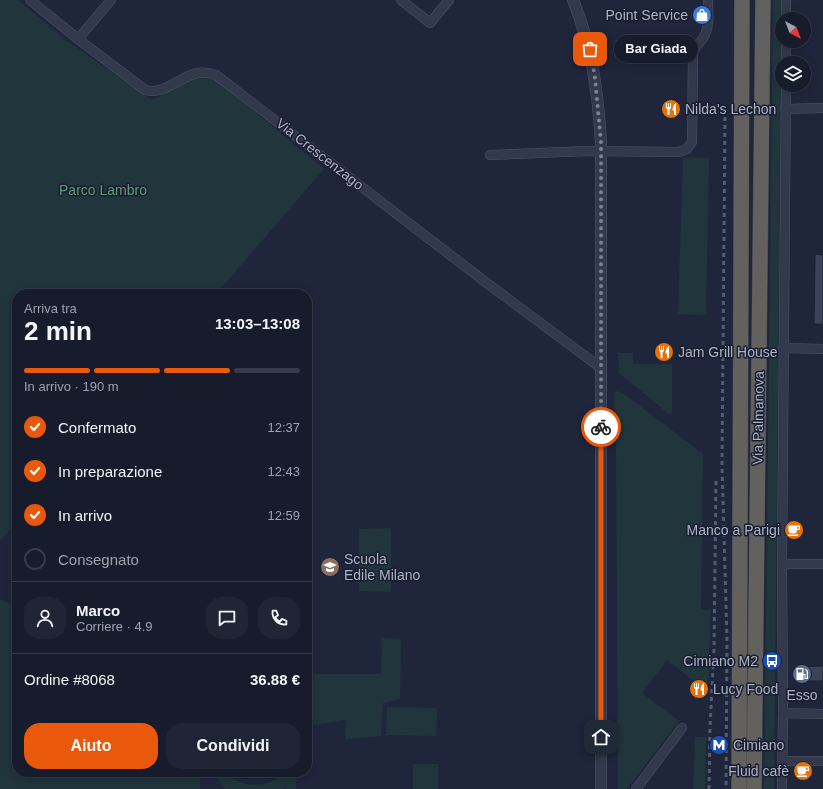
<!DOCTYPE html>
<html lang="it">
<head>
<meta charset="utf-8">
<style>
	:root { --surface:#171c2d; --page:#202535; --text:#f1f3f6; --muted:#9ea1aa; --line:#363a49; --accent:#ea580c }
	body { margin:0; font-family:Helvetica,sans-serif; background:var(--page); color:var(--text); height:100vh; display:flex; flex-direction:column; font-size:15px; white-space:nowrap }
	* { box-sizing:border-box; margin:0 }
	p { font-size:13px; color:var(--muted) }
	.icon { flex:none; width:22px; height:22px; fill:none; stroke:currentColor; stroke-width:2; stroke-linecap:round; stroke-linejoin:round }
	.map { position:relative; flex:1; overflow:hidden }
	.drawer { position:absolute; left:12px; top:289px; width:300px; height:488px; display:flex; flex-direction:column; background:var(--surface); border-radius:16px; box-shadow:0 2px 10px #0003,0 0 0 1px var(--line) }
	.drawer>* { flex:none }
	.needle { width:26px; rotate:138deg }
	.buttons { position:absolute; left:775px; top:12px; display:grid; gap:8px }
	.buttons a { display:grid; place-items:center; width:36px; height:36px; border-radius:50%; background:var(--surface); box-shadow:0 2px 10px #0003,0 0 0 1px var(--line); font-size:20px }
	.pin { position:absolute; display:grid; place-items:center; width:34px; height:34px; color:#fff; margin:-17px; border-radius:8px; box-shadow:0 2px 6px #0006 }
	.courier { position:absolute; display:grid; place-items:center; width:40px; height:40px; margin:-20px; border:3px solid #ea580c; border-radius:50%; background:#fff; color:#222; box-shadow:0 1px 5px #0007 }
	.bubble { position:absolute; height:28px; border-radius:14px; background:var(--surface); box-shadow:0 2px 10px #0003,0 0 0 1px var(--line); font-size:13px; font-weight:600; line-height:28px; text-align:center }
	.head em { font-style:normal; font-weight:600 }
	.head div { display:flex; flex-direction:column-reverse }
	.head { display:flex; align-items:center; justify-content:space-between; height:68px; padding:0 12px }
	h1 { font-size:26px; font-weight:600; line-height:30px }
	.bar { display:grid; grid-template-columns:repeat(4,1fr); gap:6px 4px; align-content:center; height:48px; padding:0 12px }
	.bar i { height:5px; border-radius:3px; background:var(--line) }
	.bar .current { background:var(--accent) }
	.bar p { grid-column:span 4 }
	.line { display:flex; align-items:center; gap:10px; padding:0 12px; border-top:1px solid var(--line) }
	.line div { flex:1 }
	.round { display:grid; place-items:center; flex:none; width:42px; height:42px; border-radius:16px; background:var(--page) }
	ol { padding:0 12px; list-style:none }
	li { display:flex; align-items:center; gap:12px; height:44px }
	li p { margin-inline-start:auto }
	li .icon { padding:4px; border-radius:50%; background:var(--accent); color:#fff; stroke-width:4 }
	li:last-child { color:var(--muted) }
	li i { width:22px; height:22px; border:2px solid var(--line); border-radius:50% }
	.primary-button { display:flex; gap:8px; margin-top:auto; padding:8px 12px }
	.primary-button a { flex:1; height:46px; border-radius:16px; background:var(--accent); color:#fff; font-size:16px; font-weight:600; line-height:46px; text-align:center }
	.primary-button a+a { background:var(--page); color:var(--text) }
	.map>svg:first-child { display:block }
	.green { fill:#21353d }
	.building { fill:#3b425c; stroke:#1a2032 }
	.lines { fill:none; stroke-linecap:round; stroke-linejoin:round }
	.minor-casing { stroke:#4e5366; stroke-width:10 }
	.tertiary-casing { stroke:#4e5366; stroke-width:12 }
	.trunk-casing { stroke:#3b4053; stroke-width:16 }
	.minor { stroke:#33394c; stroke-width:9 }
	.tertiary { stroke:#33394c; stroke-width:11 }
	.trunk { stroke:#62615e; stroke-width:15 }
	.rail { stroke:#545c73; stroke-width:3; stroke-dasharray:4 4; stroke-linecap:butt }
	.done { stroke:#7c8297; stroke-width:4; stroke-dasharray:0 7.2 }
	.route { stroke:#ea580c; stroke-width:5 }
	.labels { text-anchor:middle; stroke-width:3; stroke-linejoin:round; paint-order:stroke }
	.poi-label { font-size:14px; fill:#aeb3c8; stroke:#181e30; text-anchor:start }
	.street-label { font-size:14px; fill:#aeb3c8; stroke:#181e30 }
	.park-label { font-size:14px; fill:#629c7a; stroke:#181e30 }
</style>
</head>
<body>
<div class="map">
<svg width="823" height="789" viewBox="0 0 823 789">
	<rect width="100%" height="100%" fill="#1f263c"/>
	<!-- green -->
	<g class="green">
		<path d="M 0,0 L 18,0 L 66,40 L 150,99 L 159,98 L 175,83 L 205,76 L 215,79 L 324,169 L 216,294 L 17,294 L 17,522 L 0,541 Z"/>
		<path d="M 773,0 L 782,0 L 774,789 L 764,789 Z"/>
		<path d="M 683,157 L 709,158 L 706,315 L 678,314 Z"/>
		<path d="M 618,353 L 633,353 L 633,364 L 672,364 L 672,413 L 669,414 L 619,373 Z"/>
		<path d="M 616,391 L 623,393 L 703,454 L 701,610 L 711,610 L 708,689 L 704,689 L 667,660 L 642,693 L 679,721 L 627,789 L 618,789 L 616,450 L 614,394 Z"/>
		<path d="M 391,528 L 391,592 L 359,591 L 359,529 Z"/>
		<path d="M 0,600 L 17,606 L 17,772 L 200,772 L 200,789 L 0,789 Z"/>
		<path d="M 382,638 L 401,639 L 400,699 L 383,703 L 381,736 L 345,739 L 346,720 L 307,726 L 308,674 L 381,674 Z"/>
		<path d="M 387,707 L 437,708 L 436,736 L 386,735 Z"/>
		<path d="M 695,737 L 706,737 L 705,789 L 693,789 Z"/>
		<rect x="413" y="764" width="25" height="25"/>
		<path d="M 213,772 L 225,772 C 239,789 271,789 284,772 L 296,772 L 296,789 L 286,789 L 286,785 L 283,789 L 225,789 Z"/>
	</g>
	<!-- building -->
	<g class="building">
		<path d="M 815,254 L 823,255 L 823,324 L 814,324 Z"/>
		<path d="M 823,666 L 823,681 L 796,681 L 796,667 Z"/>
	</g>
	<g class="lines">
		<defs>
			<g id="minor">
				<path d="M 30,0 L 78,39 L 145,90 C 171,97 187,63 216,75 L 488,284 L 601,368"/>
				<path d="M 401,0 L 430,23 L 449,0"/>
				<path d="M 786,19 L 786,0"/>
				<path d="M 78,39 L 111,0"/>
				<path d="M 786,63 L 786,41"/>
				<path d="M 785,109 L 823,108"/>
				<path d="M 490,155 L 588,151 L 679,152 L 687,149 L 692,142 L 693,54 C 695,46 701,42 705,35 C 710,24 708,11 708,0"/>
				<path d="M 783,348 L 823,349"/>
				<path d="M 782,564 L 823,564"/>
				<path d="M 783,713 L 823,714"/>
				<path d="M 783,761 L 823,761"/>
				<path d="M 636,789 L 682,728"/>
				<path d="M 782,789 L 783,713 L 782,564 L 786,85"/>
			</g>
			<path id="tertiary" d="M 573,0 C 592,46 598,93 601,142 L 601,789"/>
			<g id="trunk">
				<path d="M 739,789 L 742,0"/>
				<path d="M 754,789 L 763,0"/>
			</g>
		</defs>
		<!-- minor casing -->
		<use href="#minor" class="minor-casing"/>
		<!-- tertiary casing -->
		<use href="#tertiary" class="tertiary-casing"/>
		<!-- trunk casing -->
		<use href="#trunk" class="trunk-casing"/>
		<!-- minor -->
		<use href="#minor" class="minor"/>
		<!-- tertiary -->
		<use href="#tertiary" class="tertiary"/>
		<!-- trunk -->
		<use href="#trunk" class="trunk"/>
		<!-- rail -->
		<g class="rail">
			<path d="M 725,117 L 722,465 L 727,640 L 726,789"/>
			<path d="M 709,789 L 710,727 L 714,650 L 716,481"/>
		</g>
	</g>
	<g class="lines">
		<!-- done -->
		<path class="done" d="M 590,49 L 595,78 L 601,142 L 601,427"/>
		<!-- route -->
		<path class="route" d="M 601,427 L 601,737"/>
	</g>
	<!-- icons -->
	<defs>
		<symbol id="shop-disc" viewBox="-11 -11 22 22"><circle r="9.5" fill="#3f7fe0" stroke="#181e30"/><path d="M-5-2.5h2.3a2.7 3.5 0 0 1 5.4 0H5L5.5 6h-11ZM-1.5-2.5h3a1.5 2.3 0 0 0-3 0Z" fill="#fff"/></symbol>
		<symbol id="restaurant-disc" viewBox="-11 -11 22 22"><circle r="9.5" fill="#e8710a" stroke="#181e30"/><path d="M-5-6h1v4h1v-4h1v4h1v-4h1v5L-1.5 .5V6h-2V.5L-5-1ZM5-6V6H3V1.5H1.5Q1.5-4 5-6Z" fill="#fff"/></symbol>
		<symbol id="cafe-disc" viewBox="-11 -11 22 22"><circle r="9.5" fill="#e8710a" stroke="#181e30"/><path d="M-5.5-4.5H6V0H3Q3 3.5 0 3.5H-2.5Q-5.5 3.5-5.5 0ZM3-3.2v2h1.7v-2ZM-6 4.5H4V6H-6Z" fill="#fff"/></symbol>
		<symbol id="school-disc" viewBox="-11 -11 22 22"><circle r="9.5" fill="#8d6e63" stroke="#181e30"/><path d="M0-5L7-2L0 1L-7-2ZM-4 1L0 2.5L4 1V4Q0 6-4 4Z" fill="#fff"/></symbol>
		<symbol id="bus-disc" viewBox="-11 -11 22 22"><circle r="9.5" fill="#1a4fb4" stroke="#181e30"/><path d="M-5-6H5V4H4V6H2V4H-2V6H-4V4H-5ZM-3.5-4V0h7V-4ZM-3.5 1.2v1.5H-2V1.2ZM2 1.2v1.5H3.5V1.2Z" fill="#fff"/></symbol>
		<symbol id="fuel-disc" viewBox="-11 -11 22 22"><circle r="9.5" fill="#5c6f8a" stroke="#181e30"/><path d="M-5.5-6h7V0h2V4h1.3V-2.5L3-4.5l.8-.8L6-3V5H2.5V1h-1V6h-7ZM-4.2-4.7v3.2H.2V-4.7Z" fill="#fff"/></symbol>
		<symbol id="metro-disc" viewBox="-11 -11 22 22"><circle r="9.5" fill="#1a4fb4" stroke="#181e30"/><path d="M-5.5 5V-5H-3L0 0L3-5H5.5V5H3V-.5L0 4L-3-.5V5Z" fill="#fff"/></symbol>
	</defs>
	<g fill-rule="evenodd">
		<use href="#shop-disc" x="691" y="4" width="22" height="22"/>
		<use href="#restaurant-disc" x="660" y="98" width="22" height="22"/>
		<use href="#restaurant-disc" x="653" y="341" width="22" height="22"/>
		<use href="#cafe-disc" x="783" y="519" width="22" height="22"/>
		<use href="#school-disc" x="319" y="556" width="22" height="22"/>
		<use href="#bus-disc" x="761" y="650" width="22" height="22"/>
		<use href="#fuel-disc" x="791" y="663" width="22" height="22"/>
		<use href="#restaurant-disc" x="688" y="678" width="22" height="22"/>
		<use href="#metro-disc" x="708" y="734" width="22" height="22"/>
		<use href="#cafe-disc" x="792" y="760" width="22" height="22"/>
	</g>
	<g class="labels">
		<!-- poi labels -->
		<g class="poi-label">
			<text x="688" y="20" text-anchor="end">Point Service</text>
			<text x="685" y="114">Nilda's Lechon</text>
			<text x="678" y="357">Jam Grill House</text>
			<text x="780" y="535" text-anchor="end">Manco a Parigi</text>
			<text x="344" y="564">Scuola<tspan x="344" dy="16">Edile Milano</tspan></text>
			<text x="758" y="666" text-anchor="end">Cimiano M2</text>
			<text x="713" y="694">Lucy Food</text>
			<text x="802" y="700" text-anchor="middle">Esso</text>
			<text x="733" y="750">Cimiano</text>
			<text x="789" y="776" text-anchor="end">Fluid cafè</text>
		</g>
		<!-- street labels -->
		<g class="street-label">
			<text transform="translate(320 154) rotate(38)" y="5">Via Crescenzago</text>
			<text transform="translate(758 418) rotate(-89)" y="5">Via Palmanova</text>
		</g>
		<!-- park labels -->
		<g class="park-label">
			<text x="103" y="195">Parco Lambro</text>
		</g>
	</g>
</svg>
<div class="buttons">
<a><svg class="needle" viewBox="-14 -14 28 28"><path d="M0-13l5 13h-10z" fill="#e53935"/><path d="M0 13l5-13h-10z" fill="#9ea1aa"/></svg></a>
<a><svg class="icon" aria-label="layers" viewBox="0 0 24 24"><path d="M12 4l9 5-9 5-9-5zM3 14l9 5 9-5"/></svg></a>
</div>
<div class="pin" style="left:590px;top:49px;background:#ea580c"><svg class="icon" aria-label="bag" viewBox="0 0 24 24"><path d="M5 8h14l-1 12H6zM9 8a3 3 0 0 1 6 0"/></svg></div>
<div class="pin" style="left:601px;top:737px;background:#1f2937"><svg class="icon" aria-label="home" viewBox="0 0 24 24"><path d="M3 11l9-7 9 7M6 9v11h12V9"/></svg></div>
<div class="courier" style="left:601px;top:427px"><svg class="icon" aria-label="bike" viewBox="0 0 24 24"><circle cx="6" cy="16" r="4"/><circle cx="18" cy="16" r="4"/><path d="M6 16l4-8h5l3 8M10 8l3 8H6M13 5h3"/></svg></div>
<div class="bubble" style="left:614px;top:35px;width:84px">Bar Giada</div>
<section class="drawer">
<div class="head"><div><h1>2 min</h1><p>Arriva tra</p></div><em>13:03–13:08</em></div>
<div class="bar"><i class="current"></i><i class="current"></i><i class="current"></i><i></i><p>In arrivo · 190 m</p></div>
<ol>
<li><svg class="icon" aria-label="check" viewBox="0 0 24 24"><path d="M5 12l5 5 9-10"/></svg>Confermato<p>12:37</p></li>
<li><svg class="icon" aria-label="check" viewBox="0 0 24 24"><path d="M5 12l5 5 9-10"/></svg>In preparazione<p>12:43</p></li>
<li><svg class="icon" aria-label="check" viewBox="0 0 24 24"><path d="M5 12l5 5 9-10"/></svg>In arrivo<p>12:59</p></li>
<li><i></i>Consegnato</li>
</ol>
<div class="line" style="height:72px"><a class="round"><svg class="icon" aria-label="person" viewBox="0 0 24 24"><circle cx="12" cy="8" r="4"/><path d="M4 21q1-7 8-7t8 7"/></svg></a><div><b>Marco</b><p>Corriere · 4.9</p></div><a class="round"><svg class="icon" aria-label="chat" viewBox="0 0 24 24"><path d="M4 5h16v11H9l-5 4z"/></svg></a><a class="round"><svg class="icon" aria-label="phone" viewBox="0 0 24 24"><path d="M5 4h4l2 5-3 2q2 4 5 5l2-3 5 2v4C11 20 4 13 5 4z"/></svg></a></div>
<div class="line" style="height:52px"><div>Ordine #8068</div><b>36.88 €</b></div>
<div class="primary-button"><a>Aiuto</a><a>Condividi</a></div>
</section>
</div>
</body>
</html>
